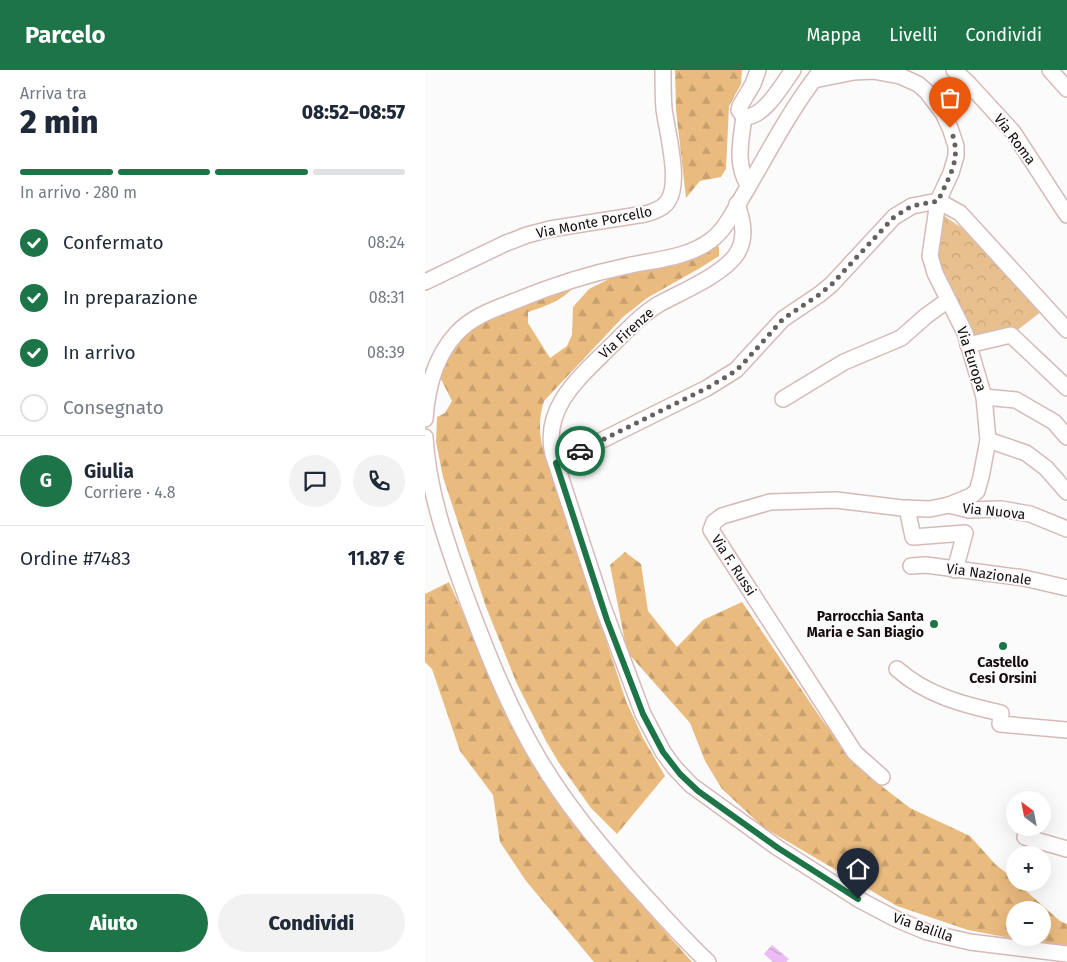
<!DOCTYPE html>
<html lang="it">
<head>
<meta charset="utf-8">
<style>
	:root { --surface:#fff; --page:#f2f2f3; --text:#1f2937; --muted:#747a83; --line:#e0e1e3; --accent:#1c7447 }
	body { margin:0; font-family:"Fira Sans",sans-serif; background:var(--page); color:var(--text); height:100vh; display:flex; flex-direction:column; font-size:19px; white-space:nowrap }
	* { box-sizing:border-box; margin:0 }
	p { font-size:16px; color:var(--muted) }
	.icon { flex:none; width:28px; height:28px; fill:none; stroke:currentColor; stroke-width:2; stroke-linecap:round; stroke-linejoin:round }
	.map { position:relative; flex:1; overflow:hidden }
	.sheet { display:flex; flex-direction:column; background:var(--surface); width:425px }
	.sheet>* { flex:none }
	.needle { width:32px; rotate:328deg }
	.buttons { position:absolute; left:581px; top:721px; display:grid; gap:10px }
	.buttons a { display:grid; place-items:center; width:45px; height:45px; border-radius:50%; background:var(--surface); box-shadow:0 5px 20px #0002; font-size:25px }
	.pin { position:absolute; display:grid; place-items:center; width:42px; height:42px; color:#fff; margin:-51px -21px; border-radius:50% 50% 50% 0; rotate:-45deg; box-shadow:0 0 5px #0007 }
	.pin .icon { rotate:45deg }
	.courier { position:absolute; display:grid; place-items:center; width:50px; height:50px; margin:-25px; border:4px solid #1c7447; border-radius:50%; background:#fff; color:#222; box-shadow:0 1px 6px #0007 }
	.summary em { font-style:normal; font-weight:800 }
	.summary div { display:flex; flex-direction:column-reverse }
	.summary { display:flex; align-items:center; justify-content:space-between; height:85px; padding:0 20px }
	h1 { font-size:32px; font-weight:800; line-height:38px }
	.bar { display:grid; grid-template-columns:repeat(4,1fr); gap:8px 5px; align-content:center; height:60px; padding:0 20px }
	.bar i { height:6px; border-radius:4px; background:var(--line) }
	.bar .on { background:var(--accent) }
	.bar p { grid-column:span 4 }
	.line { display:flex; align-items:center; gap:12px; padding:0 20px; border-top:1px solid var(--line) }
	.line div { flex:1 }
	.round { display:grid; place-items:center; flex:none; width:52px; height:52px; border-radius:26px; background:var(--page) }
	ol { padding:0 20px; list-style:none }
	li { display:flex; align-items:center; gap:15px; height:55px }
	li p { margin-inline-start:auto }
	li .icon { padding:5px; border-radius:50%; background:var(--accent); color:#fff; stroke-width:4 }
	li:last-child { color:var(--muted) }
	li i { width:28px; height:28px; border:2px solid var(--line); border-radius:50% }
	.primary-button { display:flex; gap:10px; margin-top:auto; padding:10px 20px }
	.primary-button a { flex:1; height:58px; border-radius:30px; background:var(--accent); color:#fff; font-size:20px; font-weight:800; line-height:58px; text-align:center }
	.primary-button a+a { background:var(--page); color:var(--text) }
	header { display:flex; align-items:center; gap:30px; box-sizing:border-box; height:70px; padding:0 25px; background:var(--accent); color:#fff }
	header strong { font-size:24px }
	nav { display:flex; gap:28px; margin-inline-start:auto; font-size:18px }
	main { display:flex; flex:1; min-height:0 }
	.map>svg:first-child { display:block }
	.forest { fill:url(#forest-firs); fill-rule:evenodd }
	.park { fill:url(#park-crowns) }
	.water { fill:url(#water-waves) }
	.lines { fill:none; stroke-linecap:round; stroke-linejoin:round }
	.minor-casing { stroke:#d6baba; stroke-width:18 }
	.minor { stroke:#fff; stroke-width:15 }
	.done { stroke:#666060; stroke-width:5; stroke-dasharray:0 9 }
	.route { stroke:#1c7447; stroke-width:6 }
	.poi-dot { fill:#1c7447; stroke:#fbfbfb; stroke-width:2 }
	.labels { text-anchor:middle; stroke-width:4; stroke-linejoin:round; paint-order:stroke }
	.street-label { font-size:14px; fill:#160c0d; stroke:#fbfbfb }
	.poi-label { font-size:14px; font-weight:bold; fill:#160c0d; stroke:#fbfbfb; text-anchor:end }
</style>
</head>
<body>
<header>
<strong>Parcelo</strong>
<nav><a>Mappa</a><a>Livelli</a><a>Condividi</a></nav>
</header>
<main>
<section class="sheet">
<div class="summary"><div><h1>2 min</h1><p>Arriva tra</p></div><em>08:52–08:57</em></div>
<div class="bar"><i class="on"></i><i class="on"></i><i class="on"></i><i></i><p>In arrivo · 280 m</p></div>
<ol>
<li><svg class="icon" aria-label="check" viewBox="0 0 24 24"><path d="M5 12l5 5 9-10"/></svg>Confermato<p>08:24</p></li>
<li><svg class="icon" aria-label="check" viewBox="0 0 24 24"><path d="M5 12l5 5 9-10"/></svg>In preparazione<p>08:31</p></li>
<li><svg class="icon" aria-label="check" viewBox="0 0 24 24"><path d="M5 12l5 5 9-10"/></svg>In arrivo<p>08:39</p></li>
<li><i></i>Consegnato</li>
</ol>
<div class="line" style="height:90px"><b class="round" style="background:var(--accent);color:#fff">G</b><div><b>Giulia</b><p>Corriere · 4.8</p></div><a class="round"><svg class="icon" aria-label="chat" viewBox="0 0 24 24"><path d="M4 5h16v11H9l-5 4z"/></svg></a><a class="round"><svg class="icon" aria-label="phone" viewBox="0 0 24 24"><path d="M5 4h4l2 5-3 2q2 4 5 5l2-3 5 2v4C11 20 4 13 5 4z"/></svg></a></div>
<div class="line" style="height:65px"><div>Ordine #7483</div><b>11.87 €</b></div>
<div class="primary-button"><a>Aiuto</a><a>Condividi</a></div>
</section>
<div class="map">
<svg width="642" height="892" viewBox="0 0 642 892">
	<defs>
		<pattern id="forest-firs" width="22" height="20" patternUnits="userSpaceOnUse" patternTransform="scale(1.25)"><rect width="22" height="20" fill="#eabb7f"/><path d="M5 1l3.5 6h-7zM16 11l3.5 6h-7z" fill="#c8a06d"/></pattern>
		<pattern id="park-crowns" width="20" height="18" patternUnits="userSpaceOnUse" patternTransform="scale(1.25)"><rect width="20" height="18" fill="#e8c08d"/><path d="M2 6a3 3 0 1 1 6 0M12 15a3 3 0 1 1 6 0" fill="none" stroke="#c6a478"/></pattern>
		<pattern id="water-waves" width="16" height="10" patternUnits="userSpaceOnUse" patternTransform="scale(1.25)"><rect width="16" height="10" fill="#ecbbf4"/><path d="M0 5q4-4 8 0t8 0" fill="none" stroke="#caa0d0"/></pattern>
	</defs>
	<rect width="100%" height="100%" fill="#fbfbfb"/>
	<!-- forest -->
	<g class="forest">
		<path d="M 250,0 L 317,0 L 316,14 L 304,36 L 301,99 L 296,107 L 275,111 L 261,128 L 251,40 Z"/>
		<path d="M 291,175 L 294,177 L 294,186 L 275,198 L 222,228 L 198,247 L 119,331 C 114,347 114,359 117,375 L 201,631 L 218,668 L 240,706 L 192,764 L 166,738 L 134,693 L 121,671 L 92,614 L 61,537 L 18,407 L 11,372 L 12,347 L 20,343 L 27,331 L 15,307 L 21,287 L 39,262 L 54,251 L 153,212 C 140,230 123,235 103,242 L 103,253 L 125,288 L 142,276 L 147,265 L 148,237 L 164,219 L 192,205 Z"/>
		<path d="M 200,482 L 216,494 L 223,541 L 252,577 L 278,550 L 317,532 L 397,650 L 424,685 L 459,718 L 485,738 L 545,766 L 570,794 L 590,810 L 590,812 L 592,813 L 635,851 L 642,854 L 642,879 L 543,860 L 472,836 L 338,757 L 297,719 L 280,691 L 265,653 L 202,582 L 185,495 ZM 590,840 L 618,840 L 618,868 L 590,868 Z"/>
		<path d="M 24,512 L 88,655 L 115,706 L 176,789 L 267,892 L 169,892 L 101,811 L 75,772 L 68,725 L 35,681 L 7,599 L 0,592 L 0,524 Z"/>
	</g>
	<!-- park -->
	<path class="park" d="M 515,143 L 537,158 L 546,160 L 617,241 L 590,262 L 546,271 L 511,198 Z"/>
	<!-- water -->
	<path class="water" d="M 347,875 L 364,889 L 361,892 L 348,892 L 339,884 Z"/>
	<g class="lines">
		<defs>
			<g id="minor">
				<path d="M 333,0 L 328,14 L 315,36 L 314,40 L 319,47 C 339,48 357,15 368,0"/>
				<path d="M 529,0 L 543,13 L 588,62 L 642,145"/>
				<path d="M 625,0 L 642,19"/>
				<path d="M 389,10 L 429,2 L 448,1 L 475,6 L 493,14 L 502,22 L 518,43 L 525,58 L 531,76 L 531,86 L 526,103 L 513,131 L 505,186 L 510,203 L 540,263 L 559,327 L 563,370 L 556,407 L 552,421 L 546,426 L 524,435 L 505,439 L 477,438 L 411,430 L 345,432 L 297,446 L 289,452 L 286,460 L 430,683 L 457,707"/>
				<path d="M 319,47 C 316,70 310,94 323,115"/>
				<path d="M 513,131 L 535,143 L 642,260"/>
				<path d="M 312,134 C 318,151 322,169 311,185 C 297,205 256,222 234,234 C 216,245 201,261 186,276 C 156,306 117,337 128,384 L 178,537 L 218,644 L 238,682 L 249,697 L 266,715 L 353,778 L 433,829 L 471,849 L 502,862 L 545,872 L 642,884"/>
				<path d="M 0,212 L 79,174 L 102,165 L 125,159 L 220,144 C 228,142 238,139 243,131 C 256,112 242,62 239,39 C 238,26 238,13 238,0"/>
				<path d="M 543,275 L 586,265 L 642,318"/>
				<path d="M 559,327 L 591,330 L 629,352 L 642,367"/>
				<path d="M 358,329 L 419,292 L 476,268 L 501,246 L 523,230"/>
				<path d="M 0,349 C 2,319 10,287 31,264 C 46,247 69,239 90,231 C 126,216 163,204 202,196 C 229,190 262,188 285,171 C 302,159 311,136 322,119 C 345,79 366,39 394,3"/>
				<path d="M 0,367 C 3,421 22,474 40,524 C 61,580 83,637 114,689 C 141,735 175,775 210,815 C 234,841 257,868 283,892"/>
				<path d="M 563,370 L 601,383 L 621,398 L 642,422"/>
				<path d="M 131,393 L 282,318 L 311,300 L 358,249 L 395,224 L 407,214 L 469,147 L 487,136 L 513,131"/>
				<path d="M 524,435 L 544,440 L 576,439 L 605,444 L 642,459"/>
				<path d="M 482,438 L 488,467 L 540,463 L 530,500"/>
				<path d="M 486,496 L 501,495 L 599,508 L 642,518"/>
				<path d="M 472,599 C 501,625 539,635 576,643 L 575,654 L 642,660"/>
				<path d="M 600,767 L 642,779"/>
			</g>
		</defs>
		<!-- minor casing -->
		<use href="#minor" class="minor-casing"/>
		<!-- minor -->
		<use href="#minor" class="minor"/>
	</g>
	<g class="lines">
		<!-- done -->
		<path class="done" d="M 155,381 L 282,318 L 306,304 L 316,296 L 358,249 L 395,224 L 407,214 L 469,147 L 487,136 L 513,131 C 525,104 538,88 525,58"/>
		<!-- route -->
		<path class="route" d="M 155,381 L 131,393 L 182,550 L 218,644 L 238,682 L 255,704 L 273,721 L 353,778 L 433,829"/>
	</g>
	<!-- markers -->
	<g class="poi-dot">
		<circle cx="509" cy="554" r="5"/>
		<circle cx="578" cy="576" r="5"/>
	</g>
	<g class="labels">
		<!-- street labels -->
		<g class="street-label">
			<text transform="translate(590 69) rotate(53)" y="5">Via Roma</text>
			<text transform="translate(169 152) rotate(-11)" y="5">Via Monte Porcello</text>
			<text transform="translate(201 263) rotate(-42)" y="5">Via Firenze</text>
			<text transform="translate(547 289) rotate(72)" y="5">Via Europa</text>
			<text transform="translate(569 441) rotate(6)" y="5">Via Nuova</text>
			<text transform="translate(309 495) rotate(57)" y="5">Via F. Russi</text>
			<text transform="translate(564 504) rotate(8)" y="5">Via Nazionale</text>
			<text transform="translate(498 857) rotate(19)" y="5">Via Balilla</text>
		</g>
		<!-- poi labels -->
		<g class="poi-label">
			<text x="499" y="551">Parrocchia Santa<tspan x="499" dy="16">Maria e San Biagio</tspan></text>
			<text x="578" y="597" text-anchor="middle">Castello<tspan x="578" dy="16">Cesi Orsini</tspan></text>
		</g>
	</g>
</svg>
<div class="buttons">
<a><svg class="needle" viewBox="-14 -14 28 28"><path d="M0-13l5 13h-10z" fill="#e53935"/><path d="M0 13l5-13h-10z" fill="#747a83"/></svg></a>
<a>+</a>
<a>−</a>
</div>
<div class="pin" style="left:525px;top:58px;background:#ea580c"><svg class="icon" aria-label="bag" viewBox="0 0 24 24"><path d="M5 8h14l-1 12H6zM9 8a3 3 0 0 1 6 0"/></svg></div>
<div class="pin" style="left:433px;top:829px;background:#1f2937"><svg class="icon" aria-label="home" viewBox="0 0 24 24"><path d="M3 11l9-7 9 7M6 9v11h12V9"/></svg></div>
<div class="courier" style="left:155px;top:381px"><svg class="icon" aria-label="car" viewBox="0 0 24 24"><path d="M5 17H2v-5l4-1 3-4h7l3 4 3 1v5h-3M9 17h6M6 11h13"/><circle cx="7" cy="17" r="2"/><circle cx="17" cy="17" r="2"/></svg></div>
</div>
</main>
</body>
</html>
